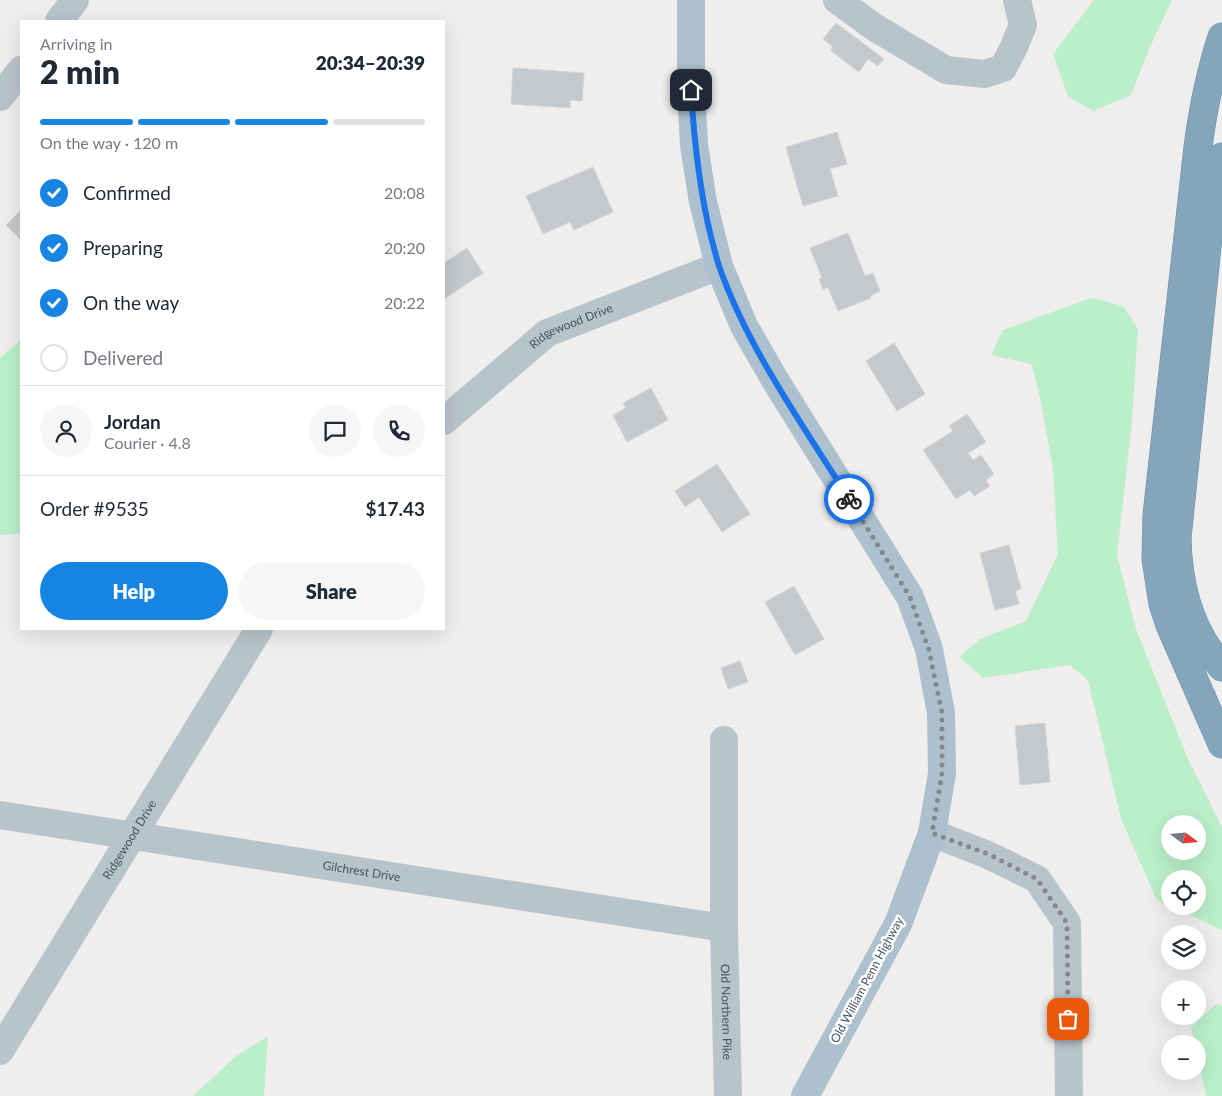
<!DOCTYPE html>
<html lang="en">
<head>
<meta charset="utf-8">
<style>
	:root { --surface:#fff; --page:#f6f6f7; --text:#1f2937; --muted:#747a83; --line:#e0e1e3; --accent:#1784e1 }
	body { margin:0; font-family:Lato,sans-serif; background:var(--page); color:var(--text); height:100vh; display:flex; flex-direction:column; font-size:19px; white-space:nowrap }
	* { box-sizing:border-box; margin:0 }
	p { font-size:16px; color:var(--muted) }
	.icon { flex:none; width:28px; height:28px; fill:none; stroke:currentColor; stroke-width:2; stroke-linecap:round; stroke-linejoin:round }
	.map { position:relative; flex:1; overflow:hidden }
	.side { position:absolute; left:20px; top:20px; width:425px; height:610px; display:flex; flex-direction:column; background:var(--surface); border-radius:0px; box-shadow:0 5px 20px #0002 }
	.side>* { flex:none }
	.needle { width:32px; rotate:106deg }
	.tools { position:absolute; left:1161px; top:815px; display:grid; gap:10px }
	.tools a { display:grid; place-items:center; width:45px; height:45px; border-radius:50%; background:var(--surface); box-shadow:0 5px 20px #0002; font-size:25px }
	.pin { position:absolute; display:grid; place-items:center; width:42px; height:42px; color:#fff; margin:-21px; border-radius:10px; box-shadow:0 2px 8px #0006 }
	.courier { position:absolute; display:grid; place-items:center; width:50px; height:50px; margin:-25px; border:4px solid #1a73e8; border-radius:50%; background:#fff; color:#222; box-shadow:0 1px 6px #0007 }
	.overview em { font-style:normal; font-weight:800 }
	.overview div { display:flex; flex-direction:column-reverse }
	.overview { display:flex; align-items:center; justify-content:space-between; height:85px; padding:0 20px }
	h1 { font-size:32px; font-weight:800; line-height:38px }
	.bar { display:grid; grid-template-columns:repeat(4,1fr); gap:8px 5px; align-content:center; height:60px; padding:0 20px }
	.bar i { height:6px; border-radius:4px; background:var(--line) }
	.bar .on { background:var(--accent) }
	.bar p { grid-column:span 4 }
	.line { display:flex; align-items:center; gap:12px; padding:0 20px; border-top:1px solid var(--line) }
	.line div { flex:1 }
	.round { display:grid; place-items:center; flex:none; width:52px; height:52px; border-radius:26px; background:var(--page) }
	ol { padding:0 20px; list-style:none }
	li { display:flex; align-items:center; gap:15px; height:55px }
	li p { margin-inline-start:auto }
	li .icon { padding:5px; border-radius:50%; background:var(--accent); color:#fff; stroke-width:4 }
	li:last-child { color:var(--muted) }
	li i { width:28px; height:28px; border:2px solid var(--line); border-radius:50% }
	.cta { display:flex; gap:10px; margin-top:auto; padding:10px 20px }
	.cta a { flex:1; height:58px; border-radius:30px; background:var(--accent); color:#fff; font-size:20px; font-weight:800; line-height:58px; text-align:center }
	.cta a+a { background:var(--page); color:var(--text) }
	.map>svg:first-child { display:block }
	.green { fill:#baefc9; fill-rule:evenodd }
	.building { fill:#c4c9cd; stroke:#d1d4d9 }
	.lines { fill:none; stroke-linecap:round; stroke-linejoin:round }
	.highway-casing { stroke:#6f91a9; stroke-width:29 }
	.minor { stroke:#b8c4cb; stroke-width:28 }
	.major { stroke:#acc0cd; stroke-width:28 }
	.highway { stroke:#84a6bd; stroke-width:28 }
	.done { stroke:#81898e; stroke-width:5; stroke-dasharray:0 9 }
	.route { stroke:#1a73e8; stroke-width:6 }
	.labels { text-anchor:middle; stroke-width:5; stroke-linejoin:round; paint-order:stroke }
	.street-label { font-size:12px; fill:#45535b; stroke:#fff }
</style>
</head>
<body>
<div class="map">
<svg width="1222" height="1096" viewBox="0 0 1222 1096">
	<rect width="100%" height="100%" fill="#f0eded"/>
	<!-- green -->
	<g class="green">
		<path d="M 1094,0 L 1172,0 L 1150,47 L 1131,95 L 1093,111 L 1068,96 L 1053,54 Z"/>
		<path d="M 1091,298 L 1123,306 L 1138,329 L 1132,421 L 1117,555 L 1136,629 L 1188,759 L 1222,827 L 1222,930 L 1171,906 L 1198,906 L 1198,879 L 1170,879 L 1170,906 L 1157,900 L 1121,819 L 1088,680 L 1070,665 L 983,678 L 959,657 L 980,639 L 1026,621 L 1058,554 L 1053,470 L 1042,407 L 1032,364 L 991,355 L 1003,330 ZM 1170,824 L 1198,824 L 1198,851 L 1170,851 Z"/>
		<path d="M 21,340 L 21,533 L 0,535 L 0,358 Z"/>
		<path d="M 1216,1004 L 1222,1006 L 1222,1096 L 1206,1096 L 1198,1058 L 1198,1044 L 1195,1044 L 1191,1027 Z"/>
		<path d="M 268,1036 L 264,1096 L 193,1096 L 235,1057 Z"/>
	</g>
	<!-- building -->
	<g class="building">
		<path d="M 836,23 L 884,59 L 878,66 L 868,59 L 859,72 L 831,51 L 833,47 L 823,39 Z"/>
		<path d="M 513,68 L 584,73 L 582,101 L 570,100 L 570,108 L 511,104 Z"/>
		<path d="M 837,132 L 847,164 L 830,169 L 838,196 L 803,206 L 786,147 Z"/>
		<path d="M 593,167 L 613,212 L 574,230 L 570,222 L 543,234 L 526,196 Z"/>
		<path d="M 21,210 L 21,240 L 6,225 Z"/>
		<path d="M 848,233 L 865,276 L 873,273 L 880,291 L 870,296 L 871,298 L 838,311 L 828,287 L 823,290 L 819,279 L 822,278 L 810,248 Z"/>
		<path d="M 467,248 L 483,273 L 444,299 L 444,263 Z"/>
		<path d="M 894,343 L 925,394 L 897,411 L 866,361 Z"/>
		<path d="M 651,388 L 668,420 L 627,442 L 613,415 L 626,408 L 623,403 Z"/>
		<path d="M 967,414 L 986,442 L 968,453 L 973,460 L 981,455 L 994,474 L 986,480 L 990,486 L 974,496 L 970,490 L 956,499 L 923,450 L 953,431 L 949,426 Z"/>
		<path d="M 717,464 L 750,514 L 722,532 L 699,497 L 685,507 L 675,491 Z"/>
		<path d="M 1009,545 L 1021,589 L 1015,591 L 1019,604 L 995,610 L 980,553 Z"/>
		<path d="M 794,586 L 824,639 L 795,655 L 765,602 Z"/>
		<path d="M 740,661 L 748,682 L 728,689 L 721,668 Z"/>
		<path d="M 1045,723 L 1050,782 L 1020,785 L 1015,726 Z"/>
	</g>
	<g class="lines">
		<defs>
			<g id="highway">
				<path d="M 1222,37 C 1210,73 1203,109 1198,147 L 1157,515 L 1156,559 L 1163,604 L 1170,625 L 1222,744"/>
				<path d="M 1222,157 L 1214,189 L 1210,217 L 1177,538 C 1178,586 1189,631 1222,667"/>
			</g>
		</defs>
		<!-- highway casing -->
		<use href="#highway" class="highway-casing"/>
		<!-- minor -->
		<g class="minor">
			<path d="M 837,0 L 874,27 L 946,70 L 985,74 L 1003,68 L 1013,49 L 1023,25 L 1017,0"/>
			<path d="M 59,21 L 75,0"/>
			<path d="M 0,97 L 21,70"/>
			<path id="s1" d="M 444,421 L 547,333 L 719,266"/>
			<path id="s2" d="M 724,740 L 724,928 L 728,1096"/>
			<path id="s3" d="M 0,815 L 724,928"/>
			<path d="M 932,833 L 988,855 L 1037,879 L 1067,923 L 1069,1096"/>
			<path id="s4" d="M 0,1051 L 259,629"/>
		</g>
		<!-- major -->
		<path class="major" d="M 691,0 L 691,90 L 694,145 L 703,202 L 719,266 L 744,326 L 775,380 L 910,597 L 929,649 L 941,713 L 942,773 L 932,833 L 898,924 L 805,1096"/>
		<!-- highway -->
		<use href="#highway" class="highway"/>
	</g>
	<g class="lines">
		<!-- done -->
		<path class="done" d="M 849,499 L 910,597 L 929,650 L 942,713 L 942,773 L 932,833 L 988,854 L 1037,879 L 1067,923 L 1068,1019"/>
		<!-- route -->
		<path class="route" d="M 691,90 C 694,140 699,188 711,237 C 714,247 716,257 719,266 C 748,349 803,425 849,499"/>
	</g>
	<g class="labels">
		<!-- street labels -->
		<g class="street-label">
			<text dy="4" stroke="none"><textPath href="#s1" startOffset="160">Ridgewood Drive</textPath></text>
			<text dy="4" stroke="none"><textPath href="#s4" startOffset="248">Ridgewood Drive</textPath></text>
			<text dy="4" stroke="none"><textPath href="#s3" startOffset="366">Gilchrest Drive</textPath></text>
			<text transform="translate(867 980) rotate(-62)" y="4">Old William Penn Highway</text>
			<text dy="4" stroke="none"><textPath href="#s2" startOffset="272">Old Northern Pike</textPath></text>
		</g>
	</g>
</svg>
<div class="tools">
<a><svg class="needle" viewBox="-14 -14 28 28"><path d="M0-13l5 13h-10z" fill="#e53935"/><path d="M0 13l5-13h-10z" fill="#747a83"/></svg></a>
<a><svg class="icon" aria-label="locate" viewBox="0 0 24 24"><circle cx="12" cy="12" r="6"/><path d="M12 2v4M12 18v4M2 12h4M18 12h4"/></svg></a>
<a><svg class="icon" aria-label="layers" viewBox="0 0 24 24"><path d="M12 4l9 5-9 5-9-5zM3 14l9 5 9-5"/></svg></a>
<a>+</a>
<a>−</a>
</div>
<div class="pin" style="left:1068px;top:1019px;background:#ea580c"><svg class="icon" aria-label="bag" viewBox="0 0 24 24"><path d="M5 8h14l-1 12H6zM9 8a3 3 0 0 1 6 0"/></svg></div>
<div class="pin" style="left:691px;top:90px;background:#1f2937"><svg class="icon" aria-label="home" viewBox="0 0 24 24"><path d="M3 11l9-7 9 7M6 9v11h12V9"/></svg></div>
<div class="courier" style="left:849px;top:499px"><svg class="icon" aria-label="bike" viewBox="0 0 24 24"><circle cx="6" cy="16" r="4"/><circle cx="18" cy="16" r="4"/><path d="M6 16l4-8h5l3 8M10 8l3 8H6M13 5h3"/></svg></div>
<section class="side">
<div class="overview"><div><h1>2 min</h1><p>Arriving in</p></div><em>20:34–20:39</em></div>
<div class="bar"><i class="on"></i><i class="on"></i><i class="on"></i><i></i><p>On the way · 120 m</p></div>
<ol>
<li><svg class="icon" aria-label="check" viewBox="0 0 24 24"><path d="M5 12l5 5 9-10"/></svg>Confirmed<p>20:08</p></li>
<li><svg class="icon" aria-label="check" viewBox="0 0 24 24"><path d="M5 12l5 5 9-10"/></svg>Preparing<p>20:20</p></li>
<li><svg class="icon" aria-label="check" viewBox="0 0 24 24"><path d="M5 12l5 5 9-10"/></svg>On the way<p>20:22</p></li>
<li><i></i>Delivered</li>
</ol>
<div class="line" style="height:90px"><a class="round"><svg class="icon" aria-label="person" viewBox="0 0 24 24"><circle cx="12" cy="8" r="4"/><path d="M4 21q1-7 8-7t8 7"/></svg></a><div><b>Jordan</b><p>Courier · 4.8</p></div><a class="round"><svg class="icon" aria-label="chat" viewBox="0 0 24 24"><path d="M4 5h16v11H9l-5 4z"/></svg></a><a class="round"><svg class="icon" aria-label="phone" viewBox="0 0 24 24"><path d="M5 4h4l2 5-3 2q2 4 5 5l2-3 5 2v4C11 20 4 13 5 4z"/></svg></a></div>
<div class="line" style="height:65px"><div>Order #9535</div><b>$17.43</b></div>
<div class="cta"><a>Help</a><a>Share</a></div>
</section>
</div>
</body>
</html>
